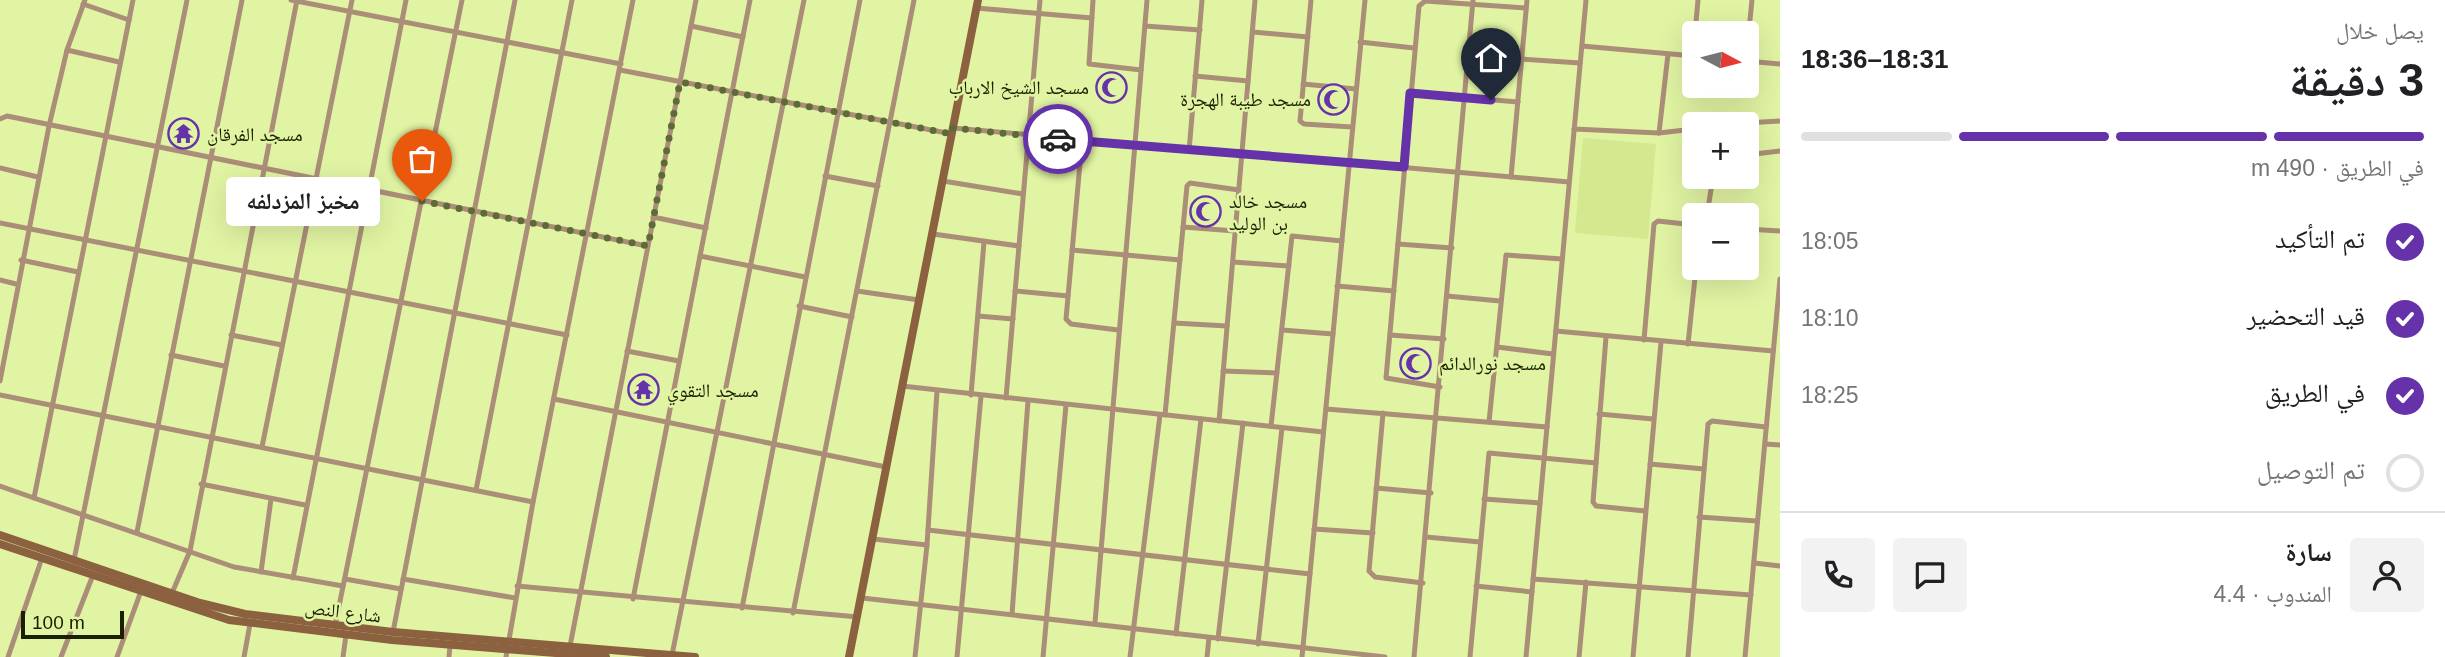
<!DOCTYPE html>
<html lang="ar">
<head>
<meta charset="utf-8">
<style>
	:root { --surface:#fff; --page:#f2f2f2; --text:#202124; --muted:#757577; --line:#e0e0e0; --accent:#6632a9 }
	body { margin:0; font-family:Arial,"Noto Naskh Arabic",sans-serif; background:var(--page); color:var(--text); direction:rtl; height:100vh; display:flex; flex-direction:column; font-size:26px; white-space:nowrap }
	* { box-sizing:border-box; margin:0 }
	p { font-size:23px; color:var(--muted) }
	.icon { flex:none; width:38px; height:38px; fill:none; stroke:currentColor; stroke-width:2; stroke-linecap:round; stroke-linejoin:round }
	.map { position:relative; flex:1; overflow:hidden; direction:ltr }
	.drawer { display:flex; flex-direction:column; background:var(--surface); width:665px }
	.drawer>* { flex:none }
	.needle { width:46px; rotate:97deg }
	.tools { position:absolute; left:1682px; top:21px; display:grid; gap:14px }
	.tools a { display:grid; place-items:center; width:77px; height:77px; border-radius:7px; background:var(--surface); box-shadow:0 7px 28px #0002; font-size:35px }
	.scale { position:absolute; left:21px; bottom:18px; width:103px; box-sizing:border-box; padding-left:7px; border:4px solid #191f00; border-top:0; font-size:19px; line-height:24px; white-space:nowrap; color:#191f00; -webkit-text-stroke:5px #e1f4a3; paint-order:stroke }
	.pin { position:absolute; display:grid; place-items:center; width:60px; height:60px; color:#fff; margin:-72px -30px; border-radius:50% 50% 50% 0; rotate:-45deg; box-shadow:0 0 7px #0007 }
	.pin .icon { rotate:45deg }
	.courier { position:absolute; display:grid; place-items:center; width:70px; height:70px; margin:-35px; border:5px solid #6632a9; border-radius:50%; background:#fff; color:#222; box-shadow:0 2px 9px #0007 }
	.bubble { position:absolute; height:49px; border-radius:7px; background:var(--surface); box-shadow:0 7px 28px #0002; font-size:23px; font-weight:700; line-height:49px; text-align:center; direction:rtl }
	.head em { font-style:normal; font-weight:700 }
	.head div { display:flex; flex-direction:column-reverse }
	.head { display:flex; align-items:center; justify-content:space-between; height:119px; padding:0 21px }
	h1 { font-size:46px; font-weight:700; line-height:52px }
	.bar { display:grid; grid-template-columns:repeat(4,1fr); gap:10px 7px; align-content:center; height:84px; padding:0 21px }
	.bar i { height:9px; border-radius:5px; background:var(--line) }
	.bar .on { background:var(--accent) }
	.bar p { grid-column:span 4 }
	.line { display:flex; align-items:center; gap:18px; padding:0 21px; border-top:2px solid var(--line) }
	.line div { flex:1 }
	.round { display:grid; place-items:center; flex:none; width:74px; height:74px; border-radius:7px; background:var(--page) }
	ol { padding:0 21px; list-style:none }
	li { display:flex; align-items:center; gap:21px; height:77px }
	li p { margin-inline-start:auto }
	li .icon { padding:7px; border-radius:50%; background:var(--accent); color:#fff; stroke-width:4 }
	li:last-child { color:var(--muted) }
	li i { width:38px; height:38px; border:4px solid var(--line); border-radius:50% }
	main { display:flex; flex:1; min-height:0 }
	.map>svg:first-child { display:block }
	.built { fill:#d4e88f }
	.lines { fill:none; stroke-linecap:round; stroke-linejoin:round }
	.street { stroke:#ab8e78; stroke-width:5 }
	.secondary { stroke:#8b6140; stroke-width:8 }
	.done { stroke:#5f6a39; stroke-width:7; stroke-dasharray:0 12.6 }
	.route { stroke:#6632a9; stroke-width:9 }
	.labels { text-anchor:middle; stroke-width:5; stroke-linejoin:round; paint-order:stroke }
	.poi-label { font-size:19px; fill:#191f00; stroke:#e1f4a3; text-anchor:start }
	.street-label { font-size:19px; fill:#191f00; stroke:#e1f4a3 }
</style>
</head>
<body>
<main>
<section class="drawer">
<div class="head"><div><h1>3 دقيقة</h1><p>يصل خلال</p></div><em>18:31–18:36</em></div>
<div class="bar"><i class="on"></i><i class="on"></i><i class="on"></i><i></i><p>في الطريق · 490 m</p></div>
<ol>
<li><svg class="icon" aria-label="check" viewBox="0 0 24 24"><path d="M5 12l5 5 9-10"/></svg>تم التأكيد<p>18:05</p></li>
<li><svg class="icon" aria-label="check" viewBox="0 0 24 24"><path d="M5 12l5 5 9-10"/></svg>قيد التحضير<p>18:10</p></li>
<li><svg class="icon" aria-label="check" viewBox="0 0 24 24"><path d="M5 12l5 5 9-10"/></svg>في الطريق<p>18:25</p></li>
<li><i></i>تم التوصيل</li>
</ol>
<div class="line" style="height:126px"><a class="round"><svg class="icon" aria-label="person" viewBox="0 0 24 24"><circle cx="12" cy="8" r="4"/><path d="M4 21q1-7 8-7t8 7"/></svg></a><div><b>سارة</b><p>المندوب · 4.4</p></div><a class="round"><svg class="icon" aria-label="chat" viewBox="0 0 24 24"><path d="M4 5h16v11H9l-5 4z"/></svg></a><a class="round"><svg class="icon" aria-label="phone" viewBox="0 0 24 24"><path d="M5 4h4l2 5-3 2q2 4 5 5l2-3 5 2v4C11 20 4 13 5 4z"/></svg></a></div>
</section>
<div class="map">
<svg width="1780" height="657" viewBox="0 0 1780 657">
	<rect width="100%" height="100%" fill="#e1f4a3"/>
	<!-- built -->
	<path class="built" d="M 1583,138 L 1656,144 L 1648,239 L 1575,233 Z"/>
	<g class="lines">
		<!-- street -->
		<g class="street">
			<path d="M 133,0 L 34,498 L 234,567 L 343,586"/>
			<path d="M 291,0 L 621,64"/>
			<path d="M 1093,0 L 1089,64 L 1141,70"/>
			<path d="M 1311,0 L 1300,121 L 1304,124 L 1352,127"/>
			<path d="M 83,4 L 129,20"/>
			<path d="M 976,8 L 1092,18"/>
			<path d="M 691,26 L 743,37"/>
			<path d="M 1145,26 L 1200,30"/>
			<path d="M 1253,32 L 1308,37"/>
			<path d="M 1695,33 L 1698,0"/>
			<path d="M 1360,42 L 1414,48"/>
			<path d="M 1582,46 L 1694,56"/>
			<path d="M 67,50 L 119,62"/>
			<path d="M 1522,59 L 1580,63"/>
			<path d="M 1746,59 L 1752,0"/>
			<path d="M 1746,61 L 1780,64"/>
			<path d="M 620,70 L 952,134"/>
			<path d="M 1195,76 L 1248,81"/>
			<path d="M 1303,84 L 1356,89"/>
			<path d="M 1410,93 L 1518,102"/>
			<path d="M 0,119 L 7,116 L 647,246"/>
			<path d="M 1726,124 L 1780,121"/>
			<path d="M 953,128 L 1569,182"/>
			<path d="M 1574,129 L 1659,133 L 1694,129"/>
			<path d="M 1659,133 L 1668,54"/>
			<path d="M 1082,141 L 1066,319 L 1071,324 L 1118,330"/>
			<path d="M 1189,151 L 1202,0"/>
			<path d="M 1746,155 L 1780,151"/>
			<path d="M 0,168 L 38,177"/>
			<path d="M 825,176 L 878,186"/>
			<path d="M 1511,177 L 1527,0"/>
			<path d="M 943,181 L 1023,194"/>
			<path d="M 1707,215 L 1713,177"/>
			<path d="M 653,217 L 706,228"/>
			<path d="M 0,223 L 567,335"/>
			<path d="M 1183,227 L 1235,231"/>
			<path d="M 1746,229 L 1780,231"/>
			<path d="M 933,234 L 1019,246"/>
			<path d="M 1398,244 L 1452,248"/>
			<path d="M 1072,250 L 1180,260"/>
			<path d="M 700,256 L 805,277"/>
			<path d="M 21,260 L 78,272"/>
			<path d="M 1233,262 L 1289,266"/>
			<path d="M 0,280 L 16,284"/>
			<path d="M 1337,286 L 1394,291"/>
			<path d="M 857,291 L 919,300"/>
			<path d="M 1015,291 L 1068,296"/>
			<path d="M 1447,296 L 1500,301"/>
			<path d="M 799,306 L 852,317"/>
			<path d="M 978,316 L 1013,319"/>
			<path d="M 1174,323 L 1227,326"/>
			<path d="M 1282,330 L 1333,334"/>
			<path d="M 1556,331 L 1773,351"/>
			<path d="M 231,335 L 282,345"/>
			<path d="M 1390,335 L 1444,339"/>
			<path d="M 1606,337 L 1593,502 L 1596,506 L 1645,511"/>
			<path d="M 1644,340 L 1654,224 L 1658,221 L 1694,225"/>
			<path d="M 1688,344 L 1696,268"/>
			<path d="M 1497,347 L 1553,354"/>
			<path d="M 627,351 L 679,361"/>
			<path d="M 171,355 L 224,366"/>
			<path d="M 1223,371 L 1277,373"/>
			<path d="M 0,381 L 49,126 L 67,50 L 85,0"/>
			<path d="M 902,386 L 1323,432"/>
			<path d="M 1440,387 L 1386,378 L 1419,6 L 1425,1 L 1526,8"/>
			<path d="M 0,395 L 533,502"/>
			<path d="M 971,395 L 984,242"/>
			<path d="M 1006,398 L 1040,0"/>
			<path d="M 554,399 L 886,467"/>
			<path d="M 1326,409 L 1547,427"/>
			<path d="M 1383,413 L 1369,571 L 1375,577 L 1423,583"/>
			<path d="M 1599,414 L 1653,419"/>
			<path d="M 1165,415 L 1187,186 L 1190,183 L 1239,190"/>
			<path d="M 1219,421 L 1255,0"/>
			<path d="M 1489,422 L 1506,255 L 1562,259"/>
			<path d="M 1271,426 L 1292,236 L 1342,241"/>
			<path d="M 1765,444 L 1780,445"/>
			<path d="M 262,447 L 352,0"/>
			<path d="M 1650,464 L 1704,469"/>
			<path d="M 201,484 L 305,505"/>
			<path d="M 0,486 L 34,498"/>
			<path d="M 1376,488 L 1431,493"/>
			<path d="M 476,490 L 572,0"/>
			<path d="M 1484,499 L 1540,503"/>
			<path d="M 1699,517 L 1757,521"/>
			<path d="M 1314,529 L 1373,533"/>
			<path d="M 928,530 L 1310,574"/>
			<path d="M 137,532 L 242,0"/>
			<path d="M 1426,537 L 1480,542"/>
			<path d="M 873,539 L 927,545"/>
			<path d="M 74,560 L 187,0"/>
			<path d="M 1754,563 L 1780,566"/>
			<path d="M 261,572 L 271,499"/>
			<path d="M 293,578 L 406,0"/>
			<path d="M 345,579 L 401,589"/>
			<path d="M 403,579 L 515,598"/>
			<path d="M 1533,579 L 1751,595"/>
			<path d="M 517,586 L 858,617"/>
			<path d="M 1476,586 L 1532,592"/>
			<path d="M 172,593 L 190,551 L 297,0"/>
			<path d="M 862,598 L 1385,657"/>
			<path d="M 633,599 L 750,0"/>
			<path d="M 742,608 L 860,0"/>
			<path d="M 793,613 L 914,0"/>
			<path d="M 1012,614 L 1028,401"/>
			<path d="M 1095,623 L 1147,0"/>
			<path d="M 335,626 L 462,0"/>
			<path d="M 393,632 L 515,0"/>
			<path d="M 1176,634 L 1201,419"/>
			<path d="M 1218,639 L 1243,423"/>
			<path d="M 1258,644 L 1282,428"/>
			<path d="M 570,646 L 696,0"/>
			<path d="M 672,655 L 804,0"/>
			<path d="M 8,657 L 42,558"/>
			<path d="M 61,657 L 93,575"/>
			<path d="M 117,657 L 141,591"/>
			<path d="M 244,657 L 250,624"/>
			<path d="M 343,657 L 346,635"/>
			<path d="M 449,657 L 450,645"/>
			<path d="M 506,657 L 533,502 L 633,0"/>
			<path d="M 915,657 L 927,545 L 937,391"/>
			<path d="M 957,657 L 981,396"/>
			<path d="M 1043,657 L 1066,405"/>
			<path d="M 1130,657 L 1160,415"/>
			<path d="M 1207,657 L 1209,638"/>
			<path d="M 1302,657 L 1365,0"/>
			<path d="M 1414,657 L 1473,0"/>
			<path d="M 1470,657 L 1489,453 L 1596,463"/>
			<path d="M 1526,657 L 1586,0"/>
			<path d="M 1579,657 L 1586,582"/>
			<path d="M 1633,657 L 1661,342"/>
			<path d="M 1688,657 L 1708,424 L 1712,421 L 1766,427"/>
			<path d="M 1745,657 L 1780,279"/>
		</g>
		<!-- secondary -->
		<g class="secondary">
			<path d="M 0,535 L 200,603 L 245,614 L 393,632 L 695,657"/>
			<path d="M 0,544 L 229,620 L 392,640 L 606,657"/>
			<path d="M 849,657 L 978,0"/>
		</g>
	</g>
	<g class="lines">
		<!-- done -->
		<path class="done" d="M 422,201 L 648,246 L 680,82 L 952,134 L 953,128 L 1058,139"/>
		<!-- route -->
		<path class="route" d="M 1058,139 L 1404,167 L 1410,93 L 1491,100"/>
	</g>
	<!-- icons -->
	<defs>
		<symbol id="mosque-ring" viewBox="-11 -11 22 22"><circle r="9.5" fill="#e1f4a3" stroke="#6632a9" stroke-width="1.5"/><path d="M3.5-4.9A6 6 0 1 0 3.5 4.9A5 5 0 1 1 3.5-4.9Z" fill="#6632a9"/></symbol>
		<symbol id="temple-ring" viewBox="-11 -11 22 22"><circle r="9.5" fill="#e1f4a3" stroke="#6632a9" stroke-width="1.5"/><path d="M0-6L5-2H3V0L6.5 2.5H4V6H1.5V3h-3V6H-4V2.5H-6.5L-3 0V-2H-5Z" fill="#6632a9"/></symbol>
	</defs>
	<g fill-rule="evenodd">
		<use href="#mosque-ring" x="1094" y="70" width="35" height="35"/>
		<use href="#mosque-ring" x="1316" y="82" width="35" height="35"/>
		<use href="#temple-ring" x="166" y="116" width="35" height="35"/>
		<use href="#mosque-ring" x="1188" y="194" width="35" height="35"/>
		<use href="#mosque-ring" x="1398" y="346" width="35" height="35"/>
		<use href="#temple-ring" x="626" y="372" width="35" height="35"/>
	</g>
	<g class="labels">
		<!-- poi labels -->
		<g class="poi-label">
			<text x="1089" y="94" text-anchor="end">مسجد الشيخ الارباب</text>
			<text x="1311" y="106" text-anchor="end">مسجد طيبة الهجرة</text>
			<text x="207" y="141">مسجد الفرقان</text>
			<text x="1229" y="208">مسجد خالد<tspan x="1229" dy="22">بن الوليد</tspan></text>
			<text x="1439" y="370">مسجد نورالدائم</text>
			<text x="667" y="397">مسجد التقوي</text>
		</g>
		<!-- street labels -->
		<g class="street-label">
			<text transform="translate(343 611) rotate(7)" y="7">شارع النص</text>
		</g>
	</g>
</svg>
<div class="tools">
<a><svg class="needle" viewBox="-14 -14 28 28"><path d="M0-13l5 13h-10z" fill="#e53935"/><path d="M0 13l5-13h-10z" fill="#757577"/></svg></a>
<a>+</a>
<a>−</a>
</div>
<div class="scale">100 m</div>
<div class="pin" style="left:422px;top:201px;background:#ea580c"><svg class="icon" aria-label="bag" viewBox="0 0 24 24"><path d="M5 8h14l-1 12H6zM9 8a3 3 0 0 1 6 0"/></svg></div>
<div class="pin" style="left:1491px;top:100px;background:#1f2937"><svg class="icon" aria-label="home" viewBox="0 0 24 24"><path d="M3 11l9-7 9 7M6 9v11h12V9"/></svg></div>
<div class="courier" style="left:1058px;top:139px"><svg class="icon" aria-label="car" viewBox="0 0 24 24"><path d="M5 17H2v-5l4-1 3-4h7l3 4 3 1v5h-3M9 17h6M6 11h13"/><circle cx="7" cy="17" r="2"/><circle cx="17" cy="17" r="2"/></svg></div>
<div class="bubble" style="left:226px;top:177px;width:154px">مخبز المزدلفه</div>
</div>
</main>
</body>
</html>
